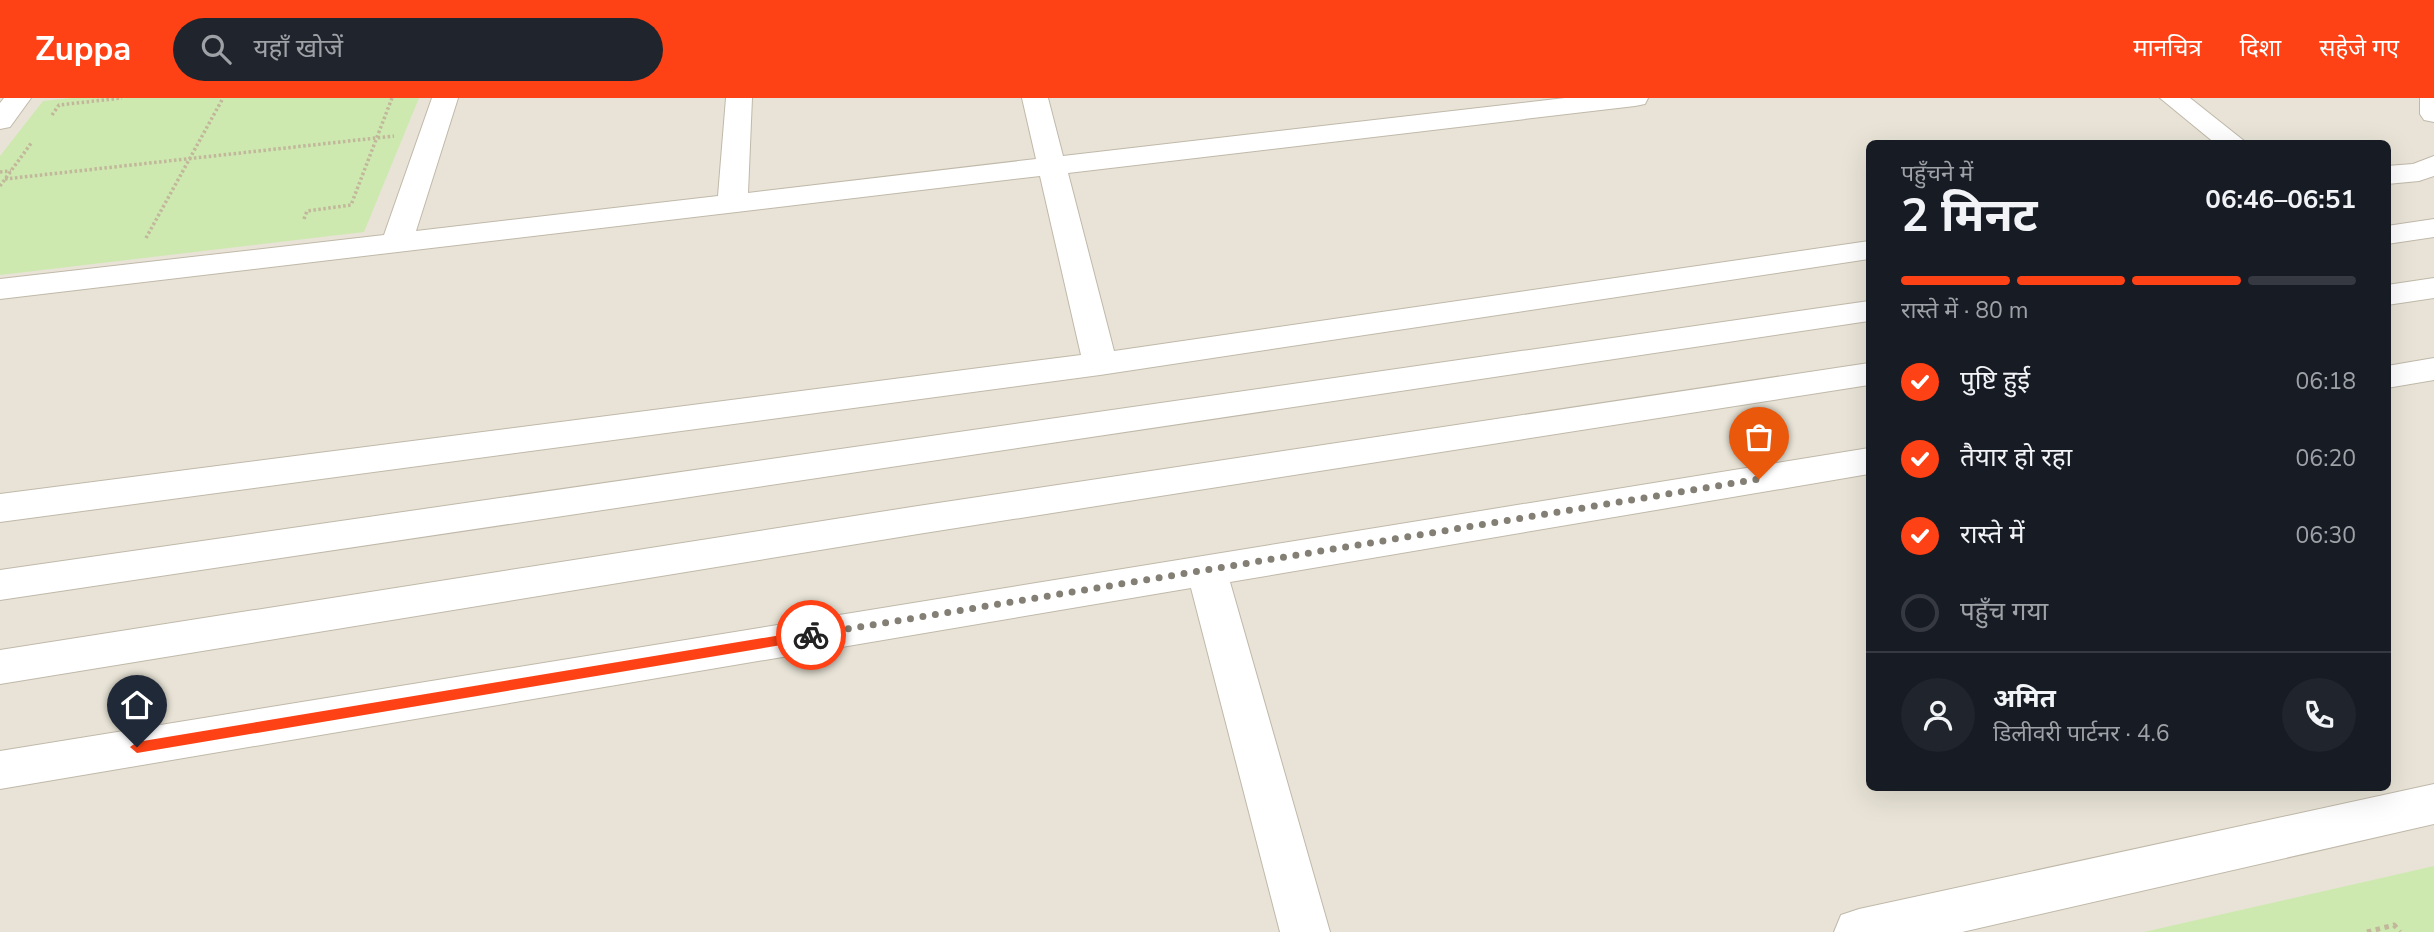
<!DOCTYPE html>
<html lang="hi">
<head>
<meta charset="utf-8">
<style>
	:root { --surface:#171b24; --page:#20242c; --text:#f1f3f6; --muted:#9ea1a6; --line:#363941; --accent:#fe4215 }
	body { margin:0; font-family:"Nunito Sans","Noto Sans Devanagari",sans-serif; background:var(--page); color:var(--text); height:100vh; display:flex; flex-direction:column; font-size:26px; white-space:nowrap }
	* { box-sizing:border-box; margin:0 }
	p { font-size:23px; color:var(--muted) }
	.icon { flex:none; width:38px; height:38px; fill:none; stroke:currentColor; stroke-width:2; stroke-linecap:round; stroke-linejoin:round }
	.map { position:relative; flex:1; overflow:hidden }
	.panel { position:absolute; left:1866px; top:42px; width:525px; height:651px; display:flex; flex-direction:column; background:var(--surface); border-radius:10px; box-shadow:0 7px 28px #0002 }
	.panel>* { flex:none }
	.pin { position:absolute; display:grid; place-items:center; width:60px; height:60px; color:#fff; margin:-72px -30px; border-radius:50% 50% 50% 0; rotate:-45deg; box-shadow:0 0 7px #0007 }
	.pin .icon { rotate:45deg }
	.courier { position:absolute; display:grid; place-items:center; width:70px; height:70px; margin:-35px; border:5px solid #fe4215; border-radius:50%; background:#fff; color:#222; box-shadow:0 2px 9px #0007 }
	.headline em { font-style:normal; font-weight:700 }
	.headline div { display:flex; flex-direction:column-reverse }
	.headline { display:flex; align-items:center; justify-content:space-between; height:119px; padding:0 35px }
	h1 { font-size:46px; font-weight:700; line-height:52px }
	.bar { display:grid; grid-template-columns:repeat(4,1fr); gap:10px 7px; align-content:center; height:84px; padding:0 35px }
	.bar i { height:9px; border-radius:5px; background:var(--line) }
	.bar .active { background:var(--accent) }
	.bar p { grid-column:span 4 }
	.line { display:flex; align-items:center; gap:18px; padding:0 35px; border-top:2px solid var(--line) }
	.line div { flex:1 }
	.round { display:grid; place-items:center; flex:none; width:74px; height:74px; border-radius:37px; background:var(--page) }
	ol { padding:0 35px; list-style:none }
	li { display:flex; align-items:center; gap:21px; height:77px }
	li p { margin-inline-start:auto }
	li .icon { padding:7px; border-radius:50%; background:var(--accent); color:#fff; stroke-width:4 }
	li:last-child { color:var(--muted) }
	li i { width:38px; height:38px; border:4px solid var(--line); border-radius:50% }
	header { display:flex; align-items:center; gap:42px; box-sizing:border-box; height:98px; padding:0 35px; background:var(--accent); color:#fff }
	header strong { font-size:33px }
	nav { display:flex; gap:38px; margin-inline-start:auto; font-size:24px }
	.search { width:490px; height:63px; background:var(--page); display:flex; align-items:center; gap:18px; box-sizing:border-box; padding:0 24px; border-radius:38px; color:var(--muted); font-size:26px }
	.map>svg:first-child { display:block }
	.residential { fill:#e8e3d6; fill-rule:evenodd }
	.green { fill:#cde9b0 }
	.lines { fill:none; stroke-linecap:round; stroke-linejoin:round }
	.minor-casing { stroke:#c0b9aa; stroke-width:2 }
	.path-far1 { stroke:#c2b69b; stroke-width:3.5; stroke-dasharray:2.5 2.5; stroke-linecap:butt }
	.path { stroke:#c2b69b; stroke-width:5; stroke-dasharray:4.5 4.5; stroke-linecap:butt }
	.minor { fill:#fff; fill-rule:evenodd }
	.route { fill:#fe4215 }
	.done { stroke:#847f74; stroke-width:7; stroke-dasharray:0 12.6 }
</style>
</head>
<body>
<header>
<strong>Zuppa</strong>
<div class="search"><svg class="icon" aria-label="search" viewBox="0 0 24 24"><circle cx="10" cy="10" r="6"/><path d="M15 15l6 6"/></svg>यहाँ खोजें</div>
<nav><a>मानचित्र</a><a>दिशा</a><a>सहेजे गए</a></nav>
</header>
<div class="map">
<svg width="2434" height="834" viewBox="0 0 2434 834">
	<rect width="100%" height="100%" fill="#f4f1e8"/>
	<!-- residential -->
	<path class="residential" d="M 0,0 L 2434,0 L 2434,834 L 0,834 ZM 1869,46 L 2387,46 L 2387,690 L 1869,690 Z"/>
	<!-- green -->
	<g class="green">
		<path d="M 71,0 L 419,0 L 364,134 L 0,177 L 0,58 L 43,3 Z"/>
		<path d="M 2434,768 L 2434,834 L 2144,834 Z"/>
	</g>
	<g class="lines">
		<defs>
			<g id="minor">
				<path d="M 4,0 L 31,0 L 10,29 L 0,31 L 0,5 Z"/>
				<path d="M 432,0 L 458,0 L 416,133 L 718,98 L 726,0 L 752,0 L 748,95 L 1036,61 L 1022,0 L 1048,0 L 1063,58 L 1565,0 L 1648,0 L 1645,6 L 1635,8 L 1068,75 L 1114,253 L 1869,143 L 1869,161 L 1100,277 L 0,424 L 0,396 L 1081,257 L 1040,78 L 0,201 L 0,181 L 384,137 Z"/>
				<path d="M 2160,0 L 2190,0 L 2248,46 L 2216,46 Z"/>
				<path d="M 2420,0 L 2434,0 L 2434,24 L 2424,22 L 2420,16 Z"/>
				<path d="M 2434,58 L 2434,78 L 2419,83 L 2387,86 L 2387,68 L 2413,66 Z"/>
				<path d="M 2434,121 L 2434,139 L 2387,146 L 2387,128 Z"/>
				<path d="M 2434,180 L 2434,200 L 2387,207 L 2387,187 Z"/>
				<path d="M 1869,203 L 1869,223 L 0,502 L 0,472 Z"/>
				<path d="M 2434,260 L 2434,282 L 2387,290 L 2387,268 Z"/>
				<path d="M 1869,265 L 1869,287 L 918,436 L 0,586 L 0,552 L 918,408 Z"/>
				<path d="M 1869,350 L 1869,376 L 1230,484 L 1330,834 L 1280,834 L 1191,490 L 0,691 L 0,653 Z"/>
				<path d="M 2434,686 L 2434,726 L 1962,834 L 1834,834 L 1841,817 L 1859,811 Z"/>
			</g>
		</defs>
		<!-- minor casing -->
		<use href="#minor" class="minor-casing"/>
		<!-- path-far1 -->
		<g class="path-far1">
			<path d="M 52,17 L 59,7 L 122,0"/>
			<path d="M 0,74 L 11,73"/>
			<path d="M 5,81 L 394,38"/>
			<path d="M 0,88 L 32,44"/>
			<path d="M 304,121 L 307,113 L 351,107 L 392,0"/>
			<path d="M 146,140 L 223,0"/>
		</g>
		<!-- path -->
		<path class="path" d="M 2367,834 L 2394,827 L 2400,834"/>
		<!-- minor -->
		<use href="#minor" class="minor"/>
	</g>
	<!-- route -->
	<path class="route" d="M 811,532 L 817,537 L 811,542 L 137,655 L 130,649 L 137,644 Z"/>
	<g class="lines">
		<!-- done -->
		<path class="done" d="M 811,537 L 1759,381"/>
	</g>
</svg>
<div class="pin" style="left:1759px;top:381px;background:#ea580c"><svg class="icon" aria-label="bag" viewBox="0 0 24 24"><path d="M5 8h14l-1 12H6zM9 8a3 3 0 0 1 6 0"/></svg></div>
<div class="pin" style="left:137px;top:649px;background:#1f2937"><svg class="icon" aria-label="home" viewBox="0 0 24 24"><path d="M3 11l9-7 9 7M6 9v11h12V9"/></svg></div>
<div class="courier" style="left:811px;top:537px"><svg class="icon" aria-label="bike" viewBox="0 0 24 24"><circle cx="6" cy="16" r="4"/><circle cx="18" cy="16" r="4"/><path d="M6 16l4-8h5l3 8M10 8l3 8H6M13 5h3"/></svg></div>
<section class="panel">
<div class="headline"><div><h1>2 मिनट</h1><p>पहुँचने में</p></div><em>06:46–06:51</em></div>
<div class="bar"><i class="active"></i><i class="active"></i><i class="active"></i><i></i><p>रास्ते में · 80 m</p></div>
<ol>
<li><svg class="icon" aria-label="check" viewBox="0 0 24 24"><path d="M5 12l5 5 9-10"/></svg>पुष्टि हुई<p>06:18</p></li>
<li><svg class="icon" aria-label="check" viewBox="0 0 24 24"><path d="M5 12l5 5 9-10"/></svg>तैयार हो रहा<p>06:20</p></li>
<li><svg class="icon" aria-label="check" viewBox="0 0 24 24"><path d="M5 12l5 5 9-10"/></svg>रास्ते में<p>06:30</p></li>
<li><i></i>पहुँच गया</li>
</ol>
<div class="line" style="height:126px"><a class="round"><svg class="icon" aria-label="person" viewBox="0 0 24 24"><circle cx="12" cy="8" r="4"/><path d="M4 21q1-7 8-7t8 7"/></svg></a><div><b>अमित</b><p>डिलीवरी पार्टनर · 4.6</p></div><a class="round"><svg class="icon" aria-label="phone" viewBox="0 0 24 24"><path d="M5 4h4l2 5-3 2q2 4 5 5l2-3 5 2v4C11 20 4 13 5 4z"/></svg></a></div>
</section>
</div>
</body>
</html>
